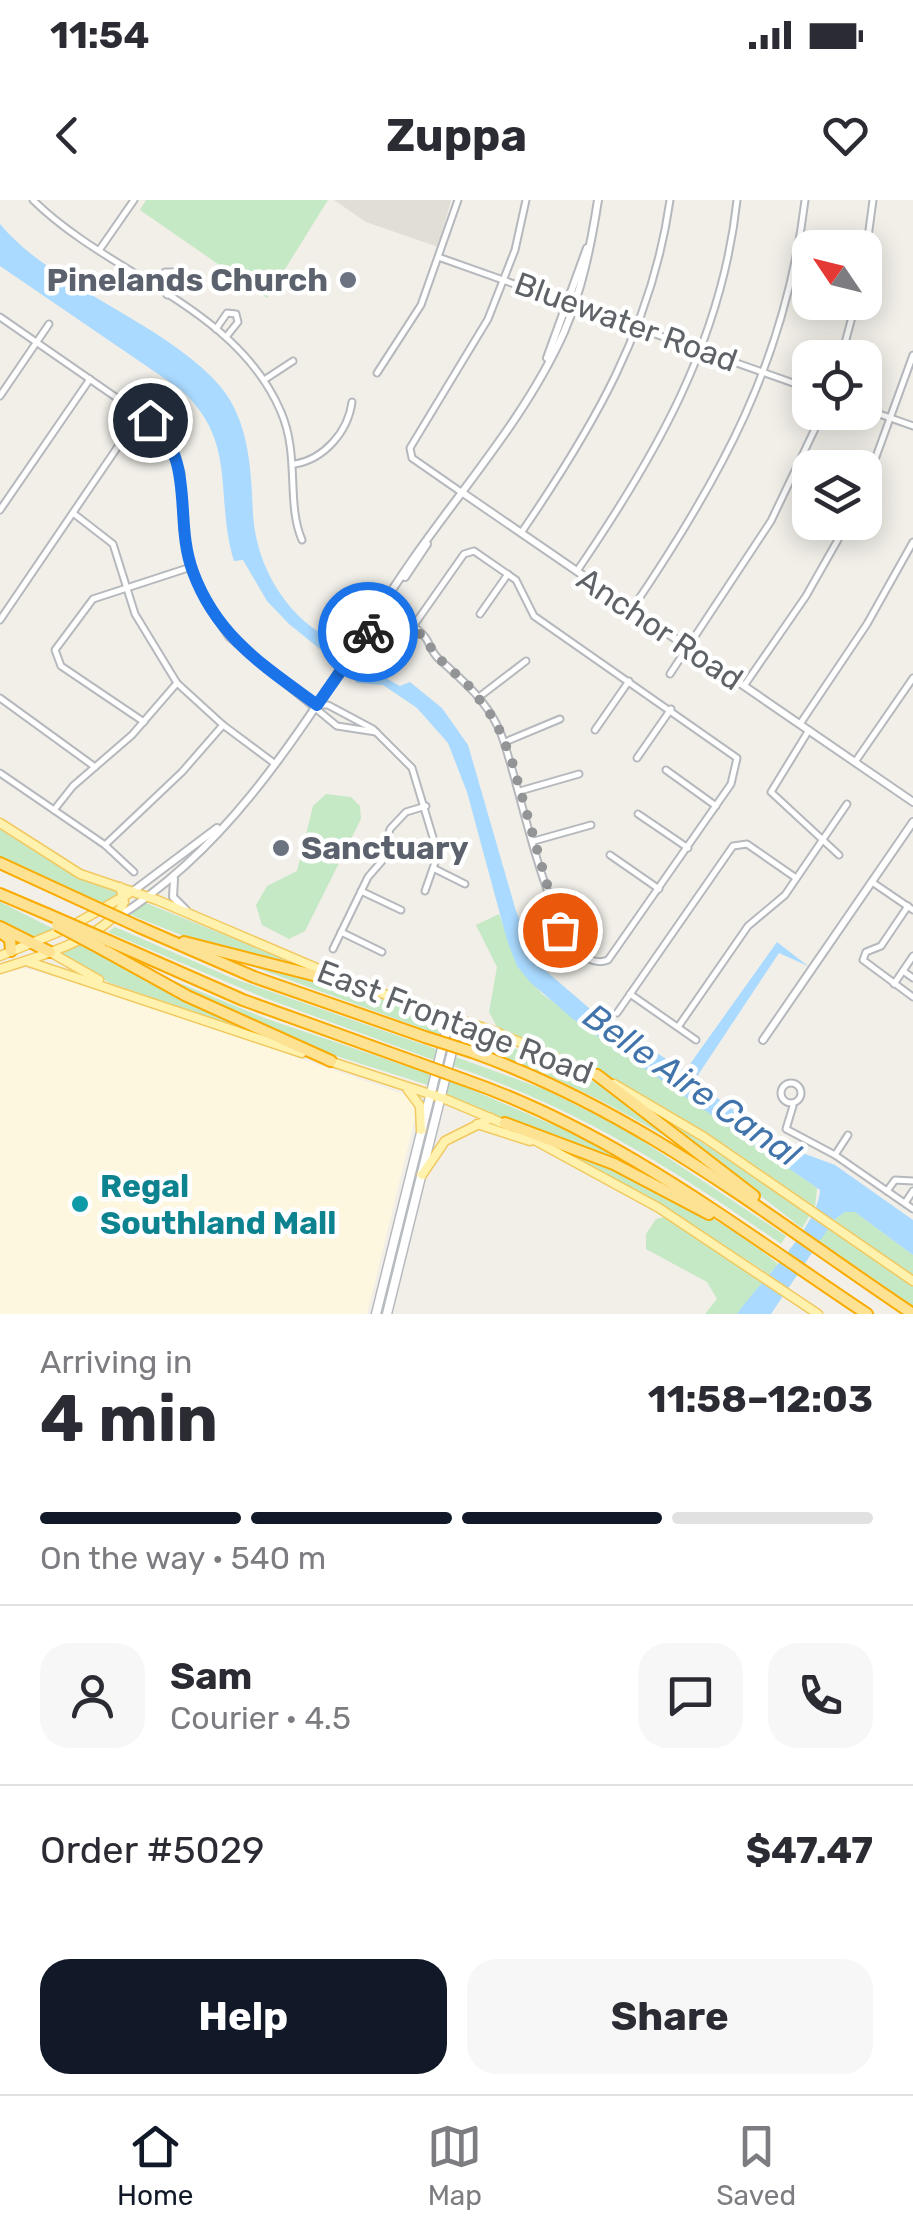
<!DOCTYPE html>
<html lang="en">
<head>
<meta charset="utf-8">
<style>
	:root { --surface:#fff; --page:#f7f7f7; --text:#2b2b33; --muted:#7c7c81; --line:#e1e1e2; --accent:#111827 }
	body { margin:0; font-family:Rubik,sans-serif; background:var(--page); color:var(--text); height:100vh; display:flex; flex-direction:column; font-size:38px; white-space:nowrap }
	* { box-sizing:border-box; margin:0 }
	p { font-size:32px; color:var(--muted) }
	.icon { flex:none; width:55px; height:55px; fill:none; stroke:currentColor; stroke-width:2; stroke-linecap:round; stroke-linejoin:round }
	.map { position:relative; height:1114px; overflow:hidden }
	.sheet { display:flex; flex-direction:column; background:var(--surface); flex:1 }
	.sheet>* { flex:none }
	.needle { width:65px; rotate:305deg }
	.fabs { position:absolute; left:792px; top:30px; display:grid; gap:20px }
	.fabs a { display:grid; place-items:center; width:90px; height:90px; border-radius:20px; background:var(--surface); box-shadow:0 5px 25px #0003; font-size:50px }
	.pin { position:absolute; display:grid; place-items:center; width:85px; height:85px; color:#fff; margin:-42px; border:5px solid #fff; border-radius:50%; box-shadow:0 2px 10px #0007 }
	.courier { position:absolute; display:grid; place-items:center; width:100px; height:100px; margin:-50px; border:8px solid #1a73e8; border-radius:50%; background:#fff; color:#222; box-shadow:0 2px 12px #0007 }
	.overview em { font-style:normal; font-weight:700 }
	.overview div { display:flex; flex-direction:column-reverse }
	.overview { display:flex; align-items:center; justify-content:space-between; height:170px; padding:0 40px }
	h1 { font-size:65px; font-weight:700; line-height:75px }
	.bar { display:grid; grid-template-columns:repeat(4,1fr); gap:15px 10px; align-content:center; height:120px; padding:0 40px }
	.bar i { height:12px; border-radius:8px; background:var(--line) }
	.bar .active { background:var(--accent) }
	.bar p { grid-column:span 4 }
	.line { display:flex; align-items:center; gap:25px; padding:0 40px; border-top:2px solid var(--line) }
	.line div { flex:1 }
	.round { display:grid; place-items:center; flex:none; width:105px; height:105px; border-radius:30px; background:var(--page) }
	.primary-button { display:flex; gap:20px; margin-top:auto; padding:20px 40px }
	.primary-button a { flex:1; height:115px; border-radius:30px; background:var(--accent); color:#fff; font-size:40px; font-weight:700; line-height:115px; text-align:center }
	.primary-button a+a { background:var(--page); color:var(--text) }
	.status { display:flex; justify-content:space-between; align-items:center; height:70px; padding:0 50px; background:var(--surface); direction:ltr }
	.status svg { height:28px; fill:currentColor }
	header { display:flex; justify-content:space-between; align-items:center; height:130px; padding:0 40px; background:var(--surface); font-size:45px; font-weight:700 }
	.dock { display:flex; justify-content:space-around; align-items:center; height:140px; border-top:2px solid var(--line); background:var(--surface); font-size:28px; color:var(--muted) }
	.dock a { display:grid; justify-items:center; gap:5px }
	.dock .active { color:var(--accent) }
	.map>svg:first-child { display:block }
	.commercial { fill:#fef7e0 }
	.education { fill:#e1ded6 }
	.green { fill:#c5e8c5 }
	.water { fill:#aadaff }
	.lines { fill:none; stroke-linecap:round; stroke-linejoin:round }
	.minor-casing { stroke:#b5b8bc; stroke-width:9 }
	.tertiary-casing { stroke:#b5b8bc; stroke-width:10 }
	.secondary-casing { stroke:#b6babf; stroke-width:11 }
	.primary-casing { stroke:#f2c960; stroke-width:11 }
	.motorway-casing { stroke:#f9ab00; stroke-width:14 }
	.minor { stroke:#fff; stroke-width:5 }
	.tertiary { stroke:#fff; stroke-width:6 }
	.secondary { stroke:#fff; stroke-width:8 }
	.primary { stroke:#fff2af; stroke-width:8 }
	.motorway { stroke:#fde293; stroke-width:10 }
	.motorway-bridge-casing { stroke:#f9ab00; stroke-width:14; stroke-linecap:butt }
	.motorway-bridge { stroke:#fde293; stroke-width:10 }
	.done { stroke:#929495; stroke-width:10; stroke-dasharray:0 18 }
	.route { stroke:#1a73e8; stroke-width:12 }
	.worship-dot { fill:#6b7280; stroke:#fff; stroke-width:4 }
	.culture-dot { fill:#0f9aa8; stroke:#fff; stroke-width:4 }
	.labels { text-anchor:middle; stroke-width:9; stroke-linejoin:round; paint-order:stroke }
	.worship-label { font-size:32px; font-weight:bold; fill:#5b616d; stroke:#fff; text-anchor:end }
	.street-label { font-size:32px; fill:#5f6368; stroke:#fff }
	.culture-label { font-size:32px; font-weight:bold; fill:#0d838f; stroke:#fff; text-anchor:start }
	.water-label { font-size:35px; font-style:italic; fill:#4174aa; stroke:#fff }
</style>
</head>
<body>
<div class="status"><b>11:54</b><svg viewBox="0 0 49 12"><path d="M0 12V9h3v3zM5 12V6h3v6zM10 12V3h3v9zM15 12V0h3v12zM26 1h20v11H26zM47 4h2v5h-2z"/></svg></div>
<header><svg class="icon" aria-label="back" viewBox="0 0 24 24"><path d="M15 5l-7 7 7 7"/></svg>Zuppa<svg class="icon" aria-label="heart" viewBox="0 0 24 24"><path d="M12 20l-8-8c-3-5 5-10 8-4 3-6 11-1 8 4z"/></svg></header>
<div class="map">
<svg width="913" height="1114" viewBox="0 0 913 1114">
	<rect width="100%" height="100%" fill="#f1efe8"/>
	<!-- commercial -->
	<path class="commercial" d="M 23,768 L 97,788 L 411,897 L 416,914 L 367,1114 L 0,1114 L 0,774 Z"/>
	<!-- education -->
	<path class="education" d="M 334,0 L 451,0 L 438,47 L 366,22 Z"/>
	<!-- green -->
	<g class="green">
		<path d="M 146,0 L 328,0 L 267,98 L 140,10 Z"/>
		<path d="M 326,594 L 351,597 L 360,606 L 361,619 L 305,731 L 289,739 L 262,725 L 256,705 L 267,686 L 297,671 L 313,606 Z"/>
		<path d="M 0,626 L 55,664 L 114,689 L 118,695 L 36,738 L 0,721 L 0,702 L 54,729 L 102,703 L 0,656 Z"/>
		<path d="M 146,703 L 309,769 L 206,745 L 131,715 L 133,712 L 81,742 L 287,844 L 110,783 L 62,756 L 60,752 Z"/>
		<path d="M 499,714 L 518,764 L 542,794 L 817,988 L 815,1008 L 634,891 L 497,827 L 489,812 L 497,767 L 476,725 Z"/>
		<path d="M 115,727 L 232,778 L 436,849 L 434,860 L 265,798 L 108,732 Z"/>
		<path d="M 232,759 L 357,791 L 441,819 L 440,835 Z"/>
		<path d="M 160,775 L 267,819 L 430,874 L 428,885 L 311,848 Z"/>
		<path d="M 463,826 L 604,886 L 709,964 C 630,912 549,871 459,842 Z"/>
		<path d="M 456,857 L 546,890 L 626,930 L 786,1036 L 781,1044 C 674,969 578,908 453,866 Z"/>
		<path d="M 449,880 L 600,945 L 668,985 L 446,896 Z"/>
		<path d="M 636,899 L 803,1009 L 810,1015 L 802,1028 Z"/>
		<path d="M 535,936 C 617,969 711,1008 778,1064 L 737,1114 L 705,1114 L 717,1099 L 707,1082 L 646,1049 L 646,1034 L 656,1019 L 665,1017 L 759,1080 L 764,1071 L 630,987 Z"/>
		<path d="M 845,1012 L 855,1012 L 913,1055 L 913,1077 L 833,1021 Z"/>
		<path d="M 829,1027 L 913,1084 L 913,1106 L 819,1041 Z"/>
	</g>
	<!-- water -->
	<path class="water" d="M 0,24 C 53,88 167,124 220,186 C 250,222 251,271 253,314 C 256,367 288,420 334,440 C 353,448 376,474 400,486 L 410,482 L 442,508 L 468,545 L 516,711 L 539,765 L 596,814 L 685,871 L 777,742 L 808,766 L 779,753 L 694,881 L 781,945 L 835,965 L 913,1020 L 913,1055 L 855,1012 L 845,1012 L 834,1020 L 771,1114 L 737,1114 C 757,1085 818,1028 820,990 L 573,819 L 530,782 L 517,766 L 507,740 L 467,592 L 448,543 L 417,508 L 383,485 L 357,483 L 350,475 L 352,462 L 331,458 L 289,424 L 267,401 L 243,360 L 234,361 C 214,297 239,241 180,189 L 0,66 Z"/>
	<g class="lines">
		<defs>
			<g id="minor">
				<path d="M 33,0 C 110,76 236,106 281,212 C 300,256 286,303 302,340"/>
				<path d="M 100,49 L 134,0"/>
				<path d="M 441,58 L 810,189"/>
				<path d="M 865,60 L 873,0"/>
				<path d="M 155,87 L 165,72 L 174,72 L 177,79 L 167,95"/>
				<path d="M 0,117 L 140,214 L 169,241 L 181,272 L 183,331 L 191,367 L 207,404 L 229,437 L 337,526 L 376,532"/>
				<path d="M 216,129 L 227,113 L 236,114 L 238,122 L 226,137"/>
				<path d="M 841,158 L 856,102"/>
				<path d="M 377,173 L 421,105 L 458,0"/>
				<path d="M 264,180 L 293,161"/>
				<path d="M 0,196 L 49,124"/>
				<path d="M 865,209 L 913,226"/>
				<path d="M 295,264 C 324,259 348,232 352,202"/>
				<path d="M 865,287 L 913,155"/>
				<path d="M 461,292 L 412,258 L 410,248 L 488,119 L 515,50 L 526,0"/>
				<path d="M 0,310 L 90,179"/>
				<path d="M 73,313 L 113,344 L 135,414 L 177,483 L 223,525 L 274,563"/>
				<path d="M 521,333 C 592,229 652,128 670,0"/>
				<path d="M 577,371 C 655,257 722,141 737,0"/>
				<path d="M 383,409 C 396,417 419,426 427,440 C 431,447 432,453 439,459 C 462,480 484,498 498,527 C 519,567 551,783 608,760 L 731,584 L 737,558 L 534,416 L 516,380 L 474,351 L 464,354 L 412,428"/>
				<path d="M 632,409 C 721,278 786,160 805,0"/>
				<path d="M 480,414 L 508,374"/>
				<path d="M 380,415 L 401,427 L 412,428"/>
				<path d="M 0,420 L 140,214"/>
				<path d="M 670,474 L 771,321 L 823,212"/>
				<path d="M 744,486 L 806,396 L 848,322"/>
				<path d="M 479,497 L 526,461"/>
				<path d="M 0,498 L 95,567"/>
				<path d="M 318,505 L 328,505 L 373,529 L 412,568 L 438,654 L 425,691"/>
				<path d="M 144,522 L 61,466 L 55,450 L 93,399 L 191,367"/>
				<path d="M 800,524 L 867,424 L 913,342"/>
				<path d="M 595,530 L 629,481"/>
				<path d="M 809,530 L 771,592 L 839,655"/>
				<path d="M 505,542 L 560,519"/>
				<path d="M 637,558 L 671,509"/>
				<path d="M 855,562 L 913,478"/>
				<path d="M 666,570 L 716,606"/>
				<path d="M 0,573 L 105,645 L 134,672"/>
				<path d="M 520,591 L 579,574"/>
				<path d="M 54,610 L 73,586 L 132,535 L 177,483"/>
				<path d="M 638,614 L 688,648"/>
				<path d="M 534,641 L 591,625"/>
				<path d="M 105,645 L 182,572 L 223,525"/>
				<path d="M 610,655 L 659,689"/>
				<path d="M 435,669 L 465,684"/>
				<path d="M 872,682 L 913,710"/>
				<path d="M 361,691 L 401,710"/>
				<path d="M 908,706 L 881,746 L 866,752 L 863,760 L 913,797"/>
				<path d="M 341,732 L 382,752"/>
				<path d="M 333,749 L 368,677 L 382,661 L 390,629 L 406,612 L 426,606"/>
				<path d="M 903,771 L 913,778"/>
				<path d="M 894,784 L 913,756"/>
				<path d="M 630,794 L 696,840"/>
				<path d="M 617,813 L 733,646 L 747,644 L 796,678"/>
				<path d="M 678,827 L 748,726 L 785,695 L 847,604"/>
				<circle cx="791" cy="893" r="10"/>
				<path d="M 793,906 L 786,929 L 835,955 L 913,1009"/>
				<path d="M 835,955 L 848,935"/>
				<path d="M 887,991 L 895,980 L 913,981"/>
				<path d="M 905,1003 L 913,991"/>
			</g>
			<g id="tertiary">
				<path d="M 547,158 L 587,48"/>
				<path d="M 463,293 L 913,602"/>
				<path d="M 405,377 L 427,344"/>
				<path d="M 174,679 L 173,697 L 186,710"/>
				<path d="M 132,692 L 217,628"/>
				<path d="M 116,718 C 251,635 326,484 413,359 C 464,286 527,215 564,132 C 582,89 591,45 598,0"/>
				<path d="M 763,840 L 913,622"/>
			</g>
			<g id="secondary">
				<path d="M 376,1114 L 450,816"/>
				<path d="M 387,1114 L 460,819"/>
			</g>
			<g id="primary">
				<path d="M 0,623 L 80,674 L 157,700 L 340,778"/>
				<path d="M 50,752 L 99,780"/>
				<path d="M 0,756 L 68,728 L 128,694"/>
				<path d="M 26,761 L 302,853"/>
				<path d="M 0,769 C 35,758 109,737 124,702 L 120,687"/>
				<path d="M 372,790 L 496,832 L 602,878"/>
				<path d="M 329,861 L 445,899 L 509,926"/>
				<path d="M 614,884 L 704,937 L 913,1081"/>
				<path d="M 408,890 L 420,906 L 421,930"/>
				<path d="M 477,924 L 530,941"/>
				<path d="M 525,935 L 659,1008 L 818,1114"/>
				<path d="M 422,975 L 445,941 L 491,918"/>
			</g>
			<g id="motorway">
				<path d="M 0,663 L 78,699"/>
				<path d="M 0,694 L 47,714"/>
				<path d="M 0,727 L 50,752"/>
				<path d="M 139,727 L 254,777 L 425,837"/>
				<path d="M 0,732 L 10,739 L 11,751"/>
				<path d="M 109,741 L 243,800 L 418,863"/>
				<path d="M 184,742 L 376,791"/>
				<path d="M 102,749 L 187,796 L 331,861"/>
				<path d="M 472,852 C 642,913 765,1015 913,1114"/>
				<path d="M 597,875 L 754,996"/>
				<path d="M 465,880 C 615,932 736,1027 867,1114"/>
				<path d="M 505,923 L 614,964 L 709,1014"/>
			</g>
		</defs>
		<!-- minor casing -->
		<use href="#minor" class="minor-casing"/>
		<!-- tertiary casing -->
		<use href="#tertiary" class="tertiary-casing"/>
		<!-- secondary casing -->
		<use href="#secondary" class="secondary-casing"/>
		<!-- primary casing -->
		<use href="#primary" class="primary-casing"/>
		<!-- motorway casing -->
		<use href="#motorway" class="motorway-casing"/>
		<!-- minor -->
		<use href="#minor" class="minor"/>
		<!-- tertiary -->
		<use href="#tertiary" class="tertiary"/>
		<!-- secondary -->
		<use href="#secondary" class="secondary"/>
		<!-- primary -->
		<use href="#primary" class="primary"/>
		<!-- motorway -->
		<use href="#motorway" class="motorway"/>
		<defs>
			<g id="motorway-bridge">
				<path d="M 78,699 L 139,727"/>
				<path d="M 47,714 L 109,741"/>
				<path d="M 57,725 L 102,749"/>
				<path d="M 425,837 L 472,852"/>
				<path d="M 418,863 L 465,880"/>
			</g>
		</defs>
		<!-- motorway-bridge casing -->
		<use href="#motorway-bridge" class="motorway-bridge-casing"/>
		<!-- motorway-bridge -->
		<use href="#motorway-bridge" class="motorway-bridge"/>
	</g>
	<g class="lines">
		<!-- done -->
		<path class="done" d="M 368,432 L 383,409 L 426,438 L 434,454 L 471,488 L 496,522 L 511,558 L 560,730"/>
		<!-- route -->
		<path class="route" d="M 150,220 C 197,261 173,319 193,372 C 217,437 264,466 317,505 L 368,432"/>
	</g>
	<!-- markers -->
	<g class="worship-dot">
		<circle cx="348" cy="80" r="10"/>
		<circle cx="281" cy="648" r="10"/>
	</g>
	<circle class="culture-dot" cx="80" cy="1004" r="10"/>
	<g class="labels">
		<!-- worship labels -->
		<g class="worship-label">
			<text x="328" y="91">Pinelands Church</text>
			<text x="301" y="659" text-anchor="start">Sanctuary</text>
		</g>
		<!-- street labels -->
		<g class="street-label">
			<text transform="translate(626 122) rotate(20)" y="11">Bluewater Road</text>
			<text transform="translate(660 429) rotate(34)" y="11">Anchor Road</text>
			<text transform="translate(455 822) rotate(21)" y="11">East Frontage Road</text>
		</g>
		<!-- culture labels -->
		<g class="culture-label">
			<text x="100" y="997">Regal<tspan x="100" dy="37">Southland Mall</tspan></text>
		</g>
		<!-- water labels -->
		<g class="water-label">
			<text transform="translate(692 885) rotate(35)" y="12">Belle Aire Canal</text>
		</g>
	</g>
</svg>
<div class="fabs">
<a><svg class="needle" viewBox="-14 -14 28 28"><path d="M0-13l5 13h-10z" fill="#e53935"/><path d="M0 13l5-13h-10z" fill="#7c7c81"/></svg></a>
<a><svg class="icon" aria-label="locate" viewBox="0 0 24 24"><circle cx="12" cy="12" r="6"/><path d="M12 2v4M12 18v4M2 12h4M18 12h4"/></svg></a>
<a><svg class="icon" aria-label="layers" viewBox="0 0 24 24"><path d="M12 4l9 5-9 5-9-5zM3 14l9 5 9-5"/></svg></a>
</div>
<div class="pin" style="left:560px;top:730px;background:#ea580c"><svg class="icon" aria-label="bag" viewBox="0 0 24 24"><path d="M5 8h14l-1 12H6zM9 8a3 3 0 0 1 6 0"/></svg></div>
<div class="pin" style="left:150px;top:220px;background:#1f2937"><svg class="icon" aria-label="home" viewBox="0 0 24 24"><path d="M3 11l9-7 9 7M6 9v11h12V9"/></svg></div>
<div class="courier" style="left:368px;top:432px"><svg class="icon" aria-label="bike" viewBox="0 0 24 24"><circle cx="6" cy="16" r="4"/><circle cx="18" cy="16" r="4"/><path d="M6 16l4-8h5l3 8M10 8l3 8H6M13 5h3"/></svg></div>
</div>
<section class="sheet">
<div class="overview"><div><h1>4 min</h1><p>Arriving in</p></div><em>11:58–12:03</em></div>
<div class="bar"><i class="active"></i><i class="active"></i><i class="active"></i><i></i><p>On the way · 540 m</p></div>
<div class="line" style="height:180px"><a class="round"><svg class="icon" aria-label="person" viewBox="0 0 24 24"><circle cx="12" cy="8" r="4"/><path d="M4 21q1-7 8-7t8 7"/></svg></a><div><b>Sam</b><p>Courier · 4.5</p></div><a class="round"><svg class="icon" aria-label="chat" viewBox="0 0 24 24"><path d="M4 5h16v11H9l-5 4z"/></svg></a><a class="round"><svg class="icon" aria-label="phone" viewBox="0 0 24 24"><path d="M5 4h4l2 5-3 2q2 4 5 5l2-3 5 2v4C11 20 4 13 5 4z"/></svg></a></div>
<div class="line" style="height:130px"><div>Order #5029</div><b>$47.47</b></div>
<div class="primary-button"><a>Help</a><a>Share</a></div>
</section>
<nav class="dock">
<a class="active"><svg class="icon" aria-label="home" viewBox="0 0 24 24"><path d="M3 11l9-7 9 7M6 9v11h12V9"/></svg>Home</a>
<a><svg class="icon" aria-label="map" viewBox="0 0 24 24"><path d="M3 6l6-2 6 2 6-2v14l-6 2-6-2-6 2zM9 4v14M15 6v14"/></svg>Map</a>
<a><svg class="icon" aria-label="saved" viewBox="0 0 24 24"><path d="M7 4h10v16l-5-4-5 4z"/></svg>Saved</a>
</nav>
</body>
</html>
